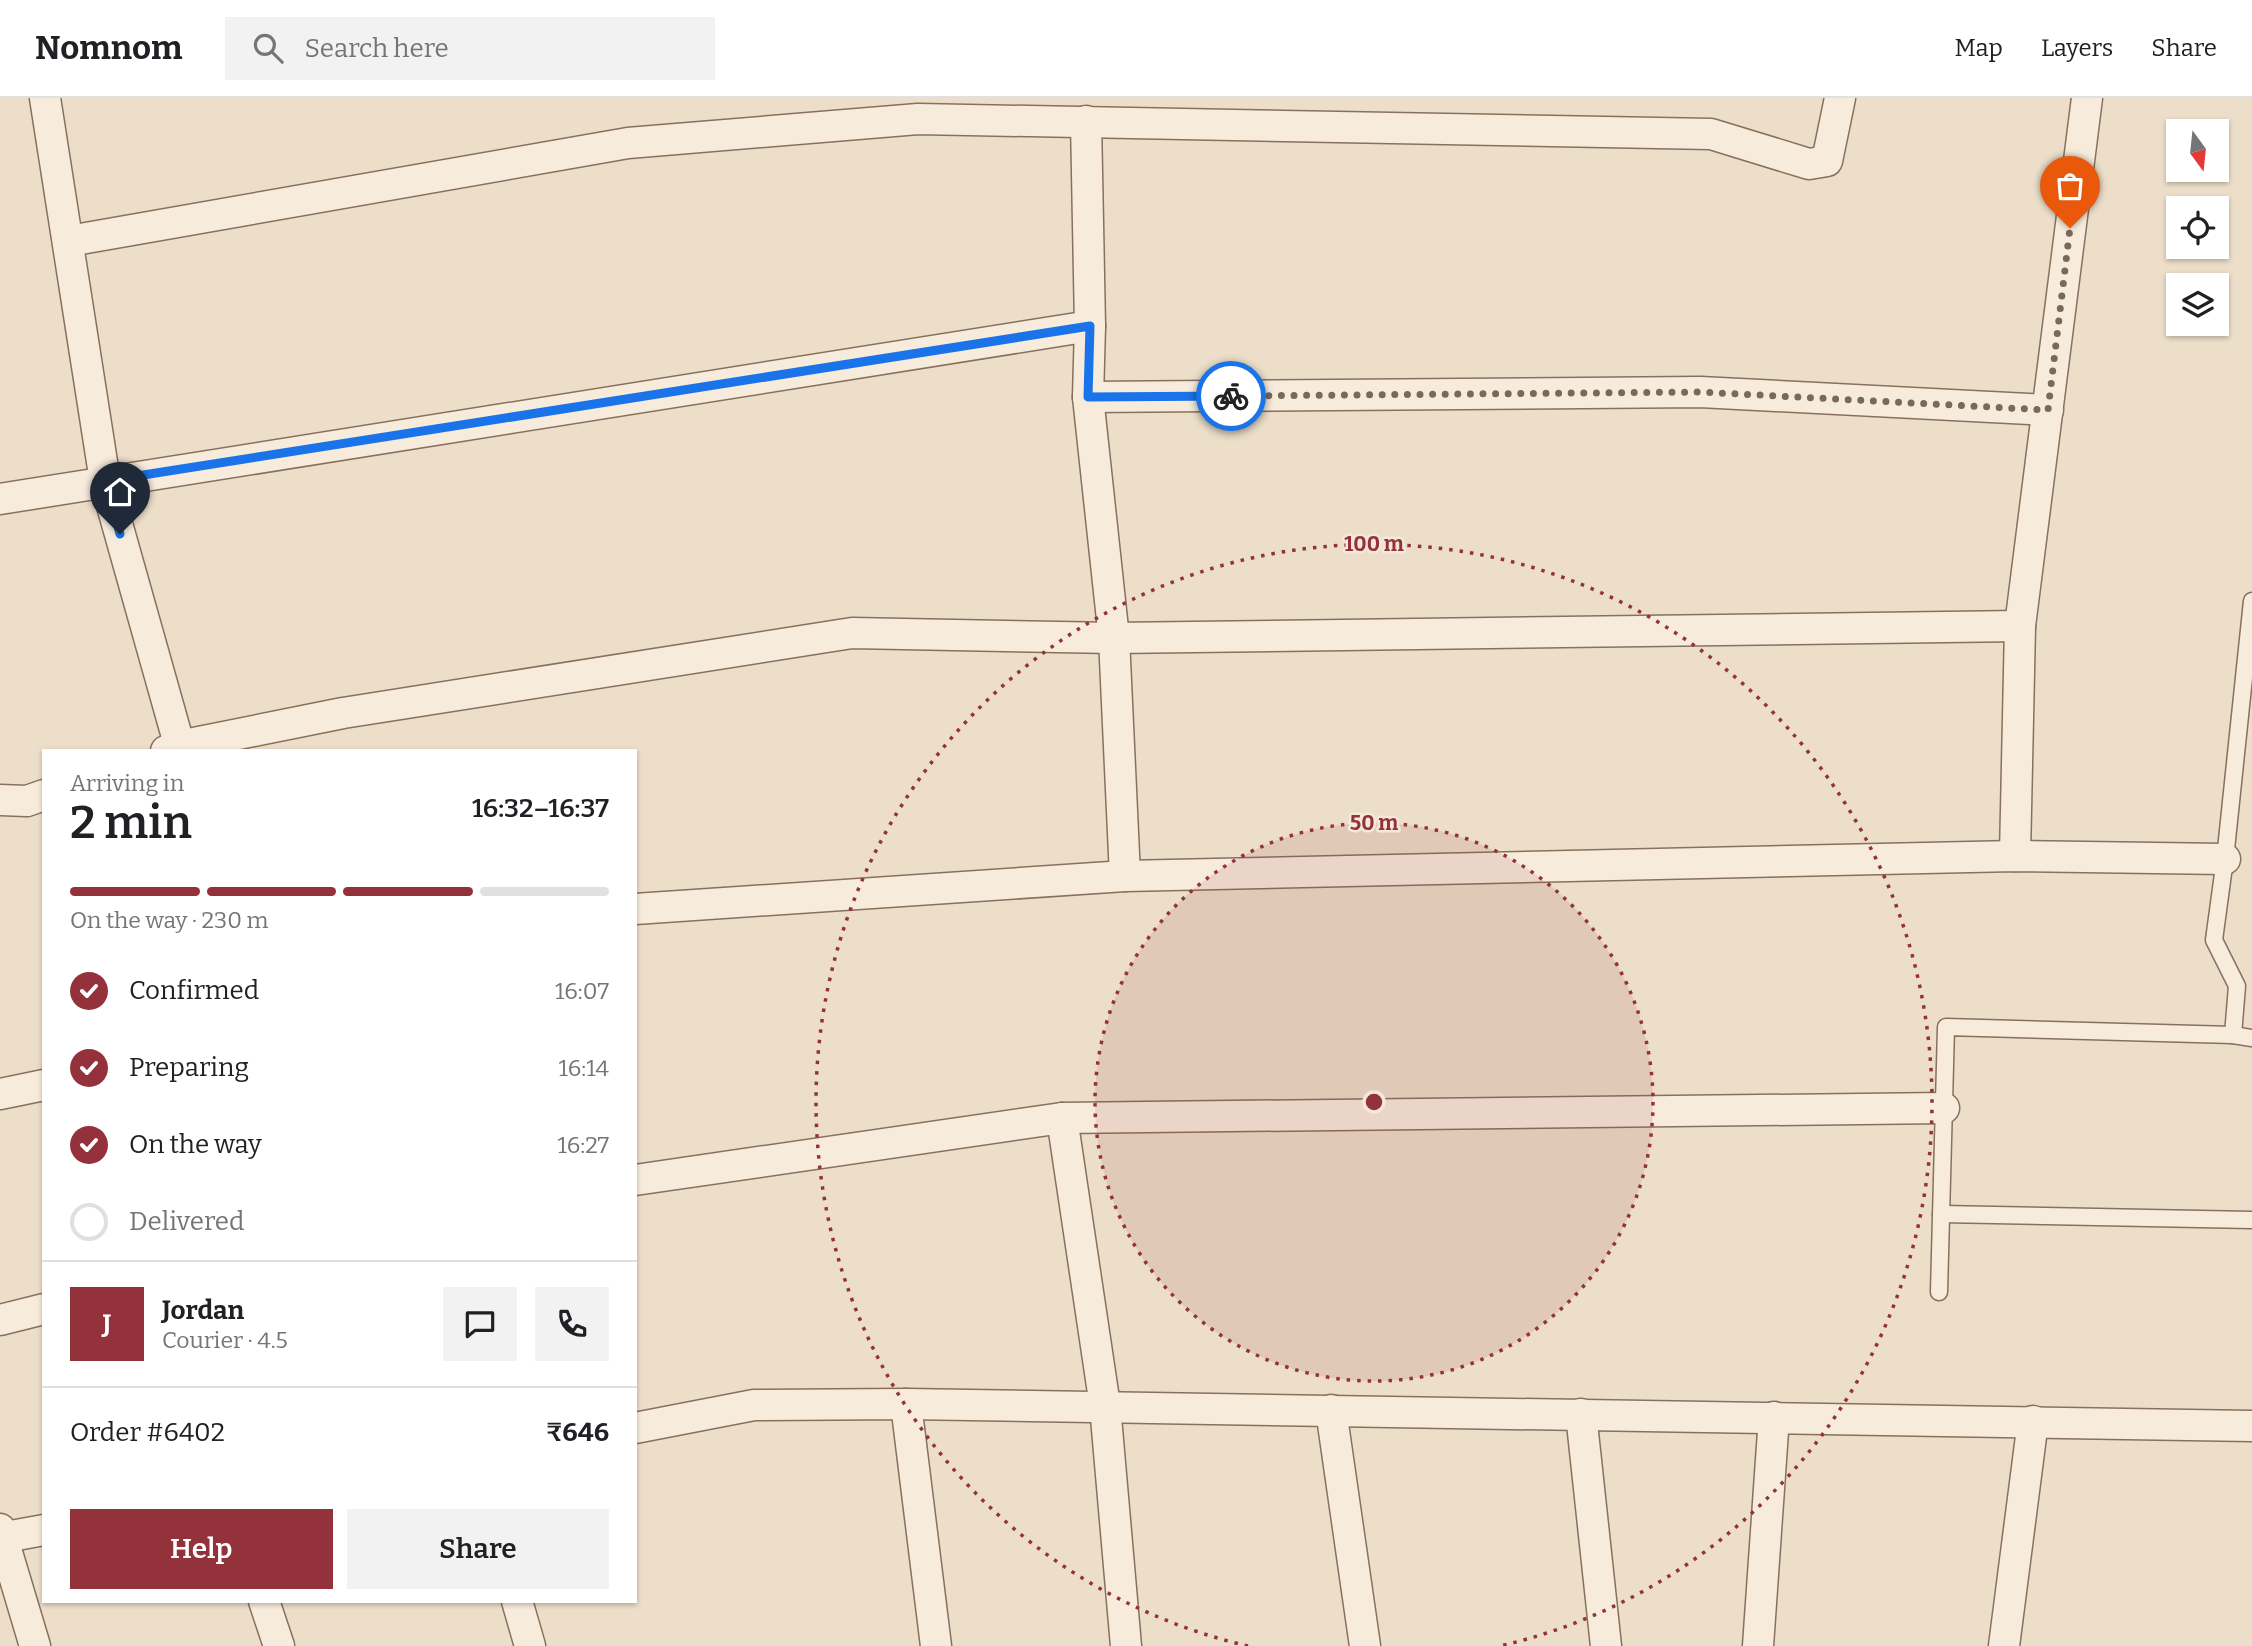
<!DOCTYPE html>
<html lang="en">
<head>
<meta charset="utf-8">
<style>
	:root { --surface:#fff; --page:#f2f2f2; --text:#202124; --muted:#757577; --line:#e0e0e0; --accent:#94323c }
	body { margin:0; font-family:Bitter,serif; background:var(--page); color:var(--text); height:100vh; display:flex; flex-direction:column; font-size:26px; white-space:nowrap }
	* { box-sizing:border-box; margin:0 }
	p { font-size:23px; color:var(--muted) }
	.icon { flex:none; width:38px; height:38px; fill:none; stroke:currentColor; stroke-width:2; stroke-linecap:round; stroke-linejoin:round }
	.map { position:relative; flex:1; overflow:hidden }
	.sheet { position:absolute; left:42px; top:651px; width:595px; height:854px; display:flex; flex-direction:column; background:var(--surface); border-radius:0px; box-shadow:0 2px 5px #0004 }
	.sheet>* { flex:none }
	.needle { width:46px; rotate:165deg }
	.buttons { position:absolute; left:2166px; top:21px; display:grid; gap:14px }
	.buttons a { display:grid; place-items:center; width:63px; height:63px; border-radius:0px; background:var(--surface); box-shadow:0 2px 5px #0004; font-size:35px }
	.pin { position:absolute; display:grid; place-items:center; width:60px; height:60px; color:#fff; margin:-72px -30px; border-radius:50% 50% 50% 0; rotate:-45deg; box-shadow:0 0 7px #0007 }
	.pin .icon { rotate:45deg }
	.courier { position:absolute; display:grid; place-items:center; width:70px; height:70px; margin:-35px; border:5px solid #1a73e8; border-radius:50%; background:#fff; color:#222; box-shadow:0 2px 9px #0007 }
	.summary em { font-style:normal; font-weight:600 }
	.summary div { display:flex; flex-direction:column-reverse }
	.summary { display:flex; align-items:center; justify-content:space-between; height:119px; padding:0 28px }
	h1 { font-size:46px; font-weight:600; line-height:52px }
	.bar { display:grid; grid-template-columns:repeat(4,1fr); gap:10px 7px; align-content:center; height:84px; padding:0 28px }
	.bar i { height:9px; border-radius:5px; background:var(--line) }
	.bar .on { background:var(--accent) }
	.bar p { grid-column:span 4 }
	.line { display:flex; align-items:center; gap:18px; padding:0 28px; border-top:2px solid var(--line) }
	.line div { flex:1 }
	.round { display:grid; place-items:center; flex:none; width:74px; height:74px; border-radius:0px; background:var(--page) }
	ol { padding:0 28px; list-style:none }
	li { display:flex; align-items:center; gap:21px; height:77px }
	li p { margin-inline-start:auto }
	li .icon { padding:7px; border-radius:50%; background:var(--accent); color:#fff; stroke-width:4 }
	li:last-child { color:var(--muted) }
	li i { width:38px; height:38px; border:4px solid var(--line); border-radius:50% }
	.primary-button { display:flex; gap:14px; margin-top:auto; padding:14px 28px }
	.primary-button a { flex:1; height:80px; border-radius:0px; background:var(--accent); color:#fff; font-size:28px; font-weight:600; line-height:80px; text-align:center }
	.primary-button a+a { background:var(--page); color:var(--text) }
	header { display:flex; align-items:center; gap:42px; box-sizing:border-box; height:98px; padding:0 35px; background:var(--surface); border-bottom:2px solid var(--line) }
	header strong { font-size:33px }
	nav { display:flex; gap:38px; margin-inline-start:auto; font-size:24px }
	.search { width:490px; height:63px; background:var(--page); display:flex; align-items:center; gap:18px; box-sizing:border-box; padding:0 24px; border-radius:0px; color:var(--muted); font-size:26px }
	.map>svg:first-child { display:block }
	.lines { fill:none; stroke-linecap:round; stroke-linejoin:round }
	.service-casing { stroke:#88705e; stroke-width:19 }
	.minor-casing { stroke:#88705e; stroke-width:33 }
	.service { stroke:#f7ecdc; stroke-width:16 }
	.minor { stroke:#f7ecdc; stroke-width:30 }
	.done { stroke:#78695c; stroke-width:7; stroke-dasharray:0 12.6 }
	.route { stroke:#1a73e8; stroke-width:9 }
	.ring { fill:none; stroke:#94323c; stroke-width:3.5; stroke-dasharray:3.5 7 }
	.centre { fill:#94323c; stroke:#f4e9d8; stroke-width:3.5 }
	.ring-label { font-size:21px; text-anchor:middle; font-weight:bold; fill:#94323c; stroke:#f4e9d8; stroke-width:5; stroke-linejoin:round; paint-order:stroke }
</style>
</head>
<body>
<header>
<strong>Nomnom</strong>
<div class="search"><svg class="icon" aria-label="search" viewBox="0 0 24 24"><circle cx="10" cy="10" r="6"/><path d="M15 15l6 6"/></svg>Search here</div>
<nav><a>Map</a><a>Layers</a><a>Share</a></nav>
</header>
<div class="map">
<svg width="2252" height="1548" viewBox="0 0 2252 1548">
	<rect width="100%" height="100%" fill="#ecdec9"/>
	<g class="lines">
		<defs>
			<g id="service">
				<path d="M 2233,937 L 2237,888 L 2214,842 L 2225,761 L 2252,503"/>
				<path d="M 1941,1116 L 2252,1122"/>
				<path d="M 1939,1194 L 1946,929 L 2233,937 L 2252,940"/>
			</g>
			<g id="minor">
				<path d="M 45,0 L 105,383 L 181,653"/>
				<path d="M 1086,23 L 1090,228"/>
				<path d="M 69,143 L 628,45 L 918,21 L 1711,36 L 1809,66 L 1827,63 L 1840,0"/>
				<path d="M 1088,299 L 1700,294 L 2048,312"/>
				<path d="M 0,401 L 1090,228 L 1088,299 L 1114,540 L 1125,778"/>
				<path d="M 166,653 L 179,648 L 343,615 L 852,535 L 1114,540 L 2020,528"/>
				<path d="M 0,702 L 27,703 L 44,697"/>
				<path d="M 2015,758 L 2020,528 L 2087,0"/>
				<path d="M 635,811 L 1125,778 L 2015,758 L 2225,761"/>
				<path d="M 0,996 L 44,987"/>
				<path d="M 1062,1020 L 1105,1308 L 1126,1548"/>
				<path d="M 635,1082 L 1062,1020 L 1944,1010"/>
				<path d="M 0,1222 L 44,1211"/>
				<path d="M 906,1306 L 936,1548"/>
				<path d="M 1331,1312 L 1365,1548"/>
				<path d="M 1581,1316 L 1606,1548"/>
				<path d="M 635,1330 L 754,1307 L 906,1306 L 2252,1328"/>
				<path d="M 0,1431 L 35,1548"/>
				<path d="M 0,1440 L 44,1432"/>
				<path d="M 264,1503 L 279,1548"/>
				<path d="M 517,1503 L 530,1548"/>
				<path d="M 1758,1548 L 1774,1319"/>
				<path d="M 2004,1548 L 2033,1323"/>
			</g>
		</defs>
		<!-- service casing -->
		<use href="#service" class="service-casing"/>
		<!-- minor casing -->
		<use href="#minor" class="minor-casing"/>
		<!-- service -->
		<use href="#service" class="service"/>
		<!-- minor -->
		<use href="#minor" class="minor"/>
	</g>
	<g class="lines">
		<!-- done -->
		<path class="done" d="M 1231,298 L 1700,294 L 2048,312 L 2070,130"/>
		<!-- route -->
		<path class="route" d="M 120,436 L 105,383 L 1090,228 L 1088,299 L 1231,298"/>
	</g>
	<!-- distance rings -->
	<circle cx="1374" cy="1004" r="279" fill="#94323c" fill-opacity=".12"/>
	<g class="ring">
		<circle cx="1374" cy="1004" r="279"/>
		<path d="M1248 1548A558 558 0 1 1 1500 1548"/>
	</g>
	<circle cx="1374" cy="1004" r="10" class="centre"/>
	<g class="ring-label">
		<text x="1374" y="453">100 m</text>
		<text x="1374" y="732">50 m</text>
	</g>
</svg>
<div class="buttons">
<a><svg class="needle" viewBox="-14 -14 28 28"><path d="M0-13l5 13h-10z" fill="#e53935"/><path d="M0 13l5-13h-10z" fill="#757577"/></svg></a>
<a><svg class="icon" aria-label="locate" viewBox="0 0 24 24"><circle cx="12" cy="12" r="6"/><path d="M12 2v4M12 18v4M2 12h4M18 12h4"/></svg></a>
<a><svg class="icon" aria-label="layers" viewBox="0 0 24 24"><path d="M12 4l9 5-9 5-9-5zM3 14l9 5 9-5"/></svg></a>
</div>
<div class="pin" style="left:2070px;top:130px;background:#ea580c"><svg class="icon" aria-label="bag" viewBox="0 0 24 24"><path d="M5 8h14l-1 12H6zM9 8a3 3 0 0 1 6 0"/></svg></div>
<div class="pin" style="left:120px;top:436px;background:#1f2937"><svg class="icon" aria-label="home" viewBox="0 0 24 24"><path d="M3 11l9-7 9 7M6 9v11h12V9"/></svg></div>
<div class="courier" style="left:1231px;top:298px"><svg class="icon" aria-label="bike" viewBox="0 0 24 24"><circle cx="6" cy="16" r="4"/><circle cx="18" cy="16" r="4"/><path d="M6 16l4-8h5l3 8M10 8l3 8H6M13 5h3"/></svg></div>
<section class="sheet">
<div class="summary"><div><h1>2 min</h1><p>Arriving in</p></div><em>16:32–16:37</em></div>
<div class="bar"><i class="on"></i><i class="on"></i><i class="on"></i><i></i><p>On the way · 230 m</p></div>
<ol>
<li><svg class="icon" aria-label="check" viewBox="0 0 24 24"><path d="M5 12l5 5 9-10"/></svg>Confirmed<p>16:07</p></li>
<li><svg class="icon" aria-label="check" viewBox="0 0 24 24"><path d="M5 12l5 5 9-10"/></svg>Preparing<p>16:14</p></li>
<li><svg class="icon" aria-label="check" viewBox="0 0 24 24"><path d="M5 12l5 5 9-10"/></svg>On the way<p>16:27</p></li>
<li><i></i>Delivered</li>
</ol>
<div class="line" style="height:126px"><b class="round" style="background:var(--accent);color:#fff">J</b><div><b>Jordan</b><p>Courier · 4.5</p></div><a class="round"><svg class="icon" aria-label="chat" viewBox="0 0 24 24"><path d="M4 5h16v11H9l-5 4z"/></svg></a><a class="round"><svg class="icon" aria-label="phone" viewBox="0 0 24 24"><path d="M5 4h4l2 5-3 2q2 4 5 5l2-3 5 2v4C11 20 4 13 5 4z"/></svg></a></div>
<div class="line" style="height:91px"><div>Order #6402</div><b>₹646</b></div>
<div class="primary-button"><a>Help</a><a>Share</a></div>
</section>
</div>
</body>
</html>
